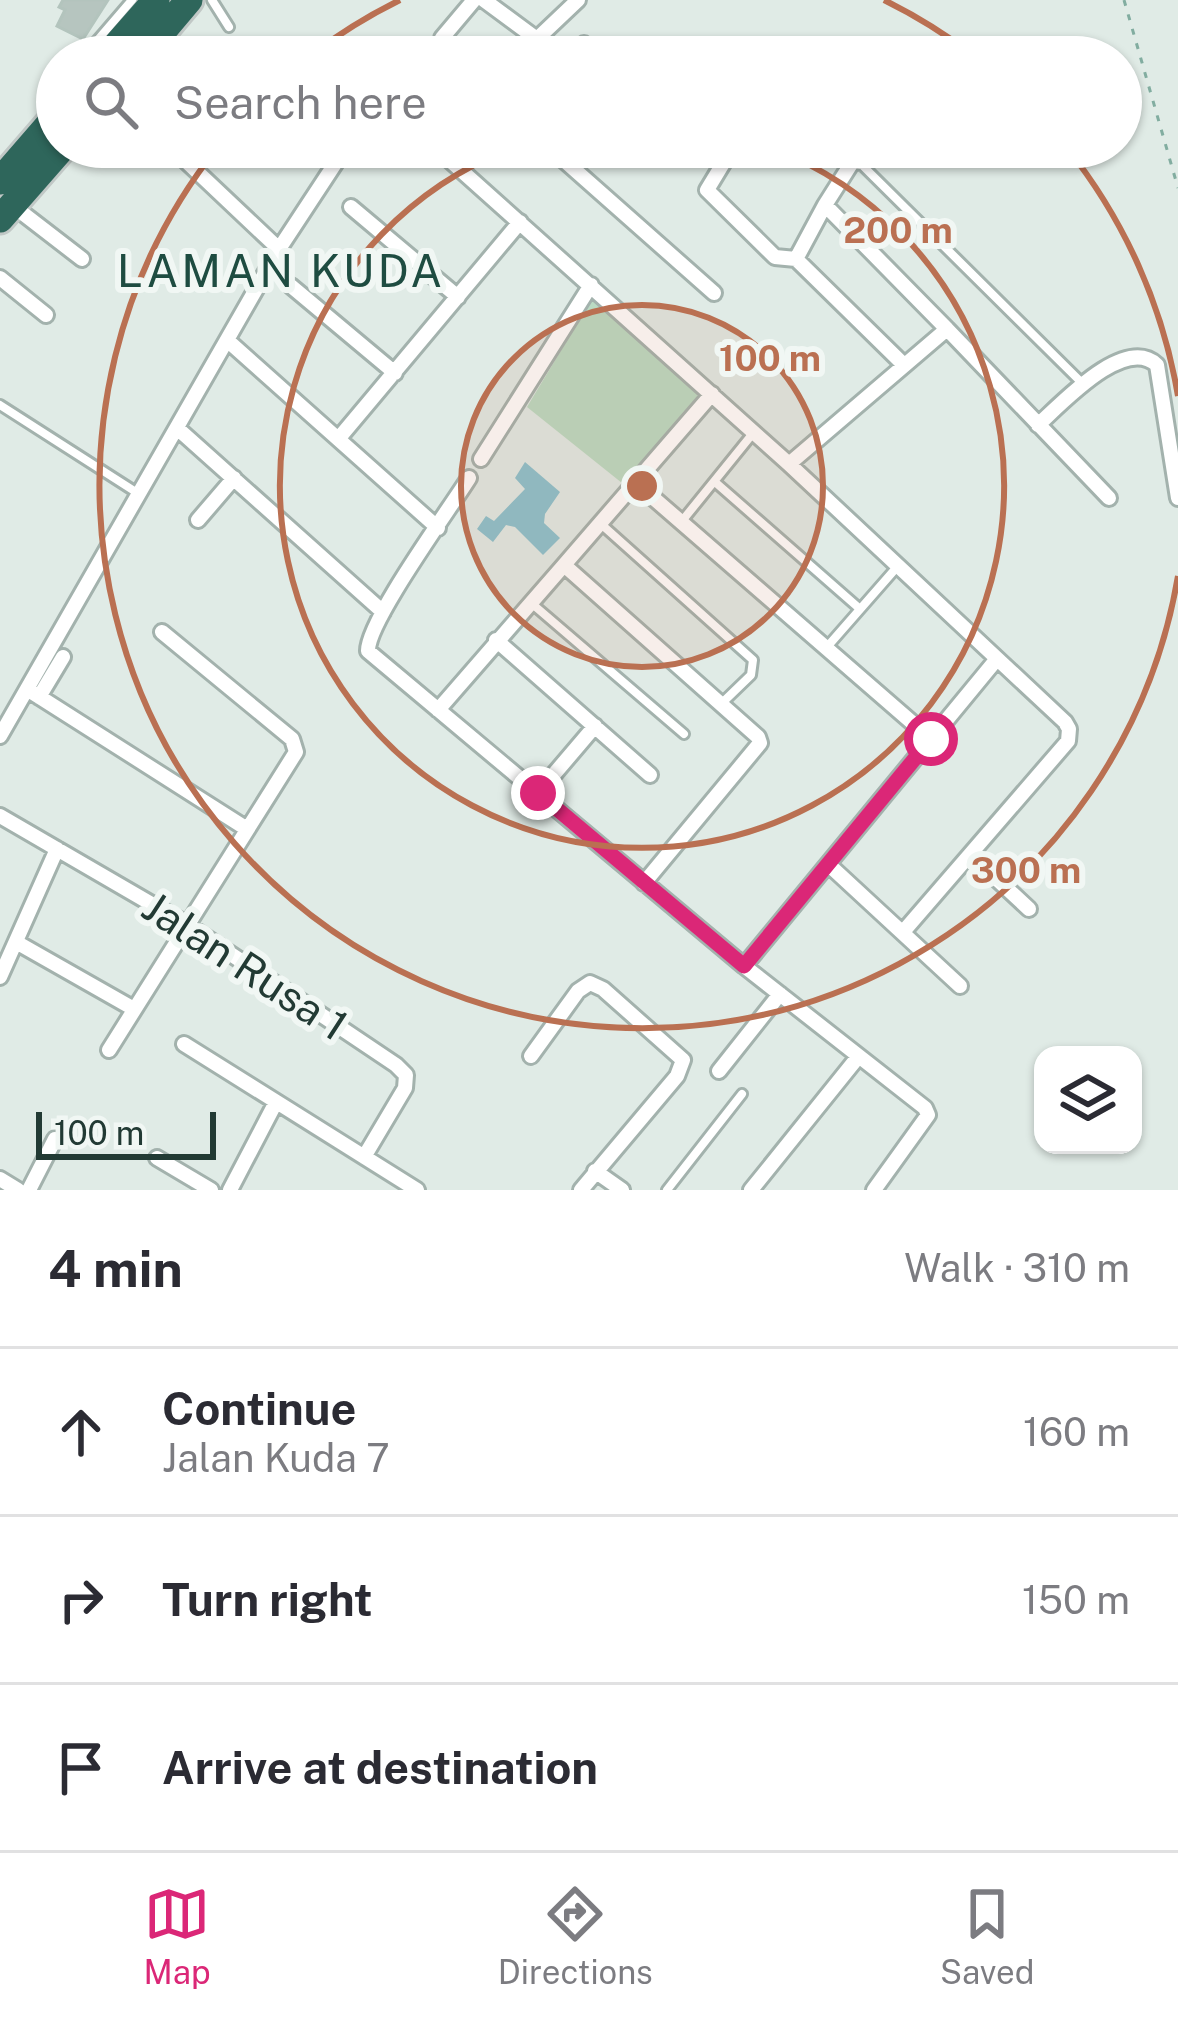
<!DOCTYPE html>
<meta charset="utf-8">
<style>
body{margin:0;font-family:"Public Sans",sans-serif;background:#f2f2f3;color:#2b2b33}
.controls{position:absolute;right:36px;bottom:36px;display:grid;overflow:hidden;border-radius:24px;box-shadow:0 3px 9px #0004}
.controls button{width:108px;height:108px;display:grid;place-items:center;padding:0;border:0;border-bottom:3px solid #e1e1e2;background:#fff;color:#2b2b33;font:60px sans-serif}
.scale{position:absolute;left:36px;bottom:30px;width:180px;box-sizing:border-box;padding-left:12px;border:6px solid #223a34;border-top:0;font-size:33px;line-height:42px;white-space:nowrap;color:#223a34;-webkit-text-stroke:9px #f1f7f4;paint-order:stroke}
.stop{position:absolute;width:36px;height:36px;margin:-27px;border:9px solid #db2777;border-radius:50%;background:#fff}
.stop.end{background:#db2777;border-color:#fff;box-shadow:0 3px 12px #0008}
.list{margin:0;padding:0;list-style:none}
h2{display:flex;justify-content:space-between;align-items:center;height:156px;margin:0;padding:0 48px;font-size:51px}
h2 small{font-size:39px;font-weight:400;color:#7c7c81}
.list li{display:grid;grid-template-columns:78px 1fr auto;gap:36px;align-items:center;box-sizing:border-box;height:168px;padding:0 48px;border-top:3px solid #e1e1e2}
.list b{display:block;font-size:45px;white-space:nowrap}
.list p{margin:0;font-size:39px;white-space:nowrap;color:#7c7c81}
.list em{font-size:39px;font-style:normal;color:#7c7c81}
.icon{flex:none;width:66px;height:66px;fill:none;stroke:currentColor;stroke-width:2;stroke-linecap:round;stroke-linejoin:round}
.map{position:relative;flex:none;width:1178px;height:1190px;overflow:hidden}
.search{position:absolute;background:#fff;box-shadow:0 3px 9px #0004;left:36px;right:36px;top:36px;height:132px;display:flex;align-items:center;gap:30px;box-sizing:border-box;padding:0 42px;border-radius:66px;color:#7c7c81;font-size:45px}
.sheet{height:660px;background:#fff}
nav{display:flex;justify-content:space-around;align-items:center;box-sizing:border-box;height:168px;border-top:3px solid #e1e1e2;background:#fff;font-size:33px;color:#7c7c81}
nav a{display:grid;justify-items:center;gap:6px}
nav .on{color:#db2777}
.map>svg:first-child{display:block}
</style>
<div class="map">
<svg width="1178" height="1190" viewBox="0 0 1178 1190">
<rect width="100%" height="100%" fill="#e0ebe6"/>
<!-- green -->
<path fill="#badbc3" d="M592 299 700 397 622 483 527 407Z"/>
<!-- water -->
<path fill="#8ac2ce" d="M525 462 560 492 545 514 544 523 560 538 543 555 515 527 506 525 493 542 477 529 486 516 494 521 525 489 515 478Z"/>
<!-- building -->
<path fill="#b6c5bf" stroke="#b3c4bd" stroke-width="3" d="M63 0H108L83 39 57 26 65 10 59 7Z"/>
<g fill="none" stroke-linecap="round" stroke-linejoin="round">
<defs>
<path id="lane" d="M212 0 229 27
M83 57 132 0
M47 97 57 86
M852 164 862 165 1083 384
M0 405 139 494
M715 482 860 609
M682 521 754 432
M601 524 753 660 751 675 722 703
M530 602 684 734
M827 647 897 567
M667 1190 742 1094"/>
<path id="street" d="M484 0 561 57
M539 37 578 0
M450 57 443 50 442 38 474 0
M571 57 584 44
M171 147 279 249
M435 147 789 464 1065 722 1069 729 1068 741 903 932
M549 147 714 293
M733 147 707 190 775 257 796 259 825 205 947 329 789 464
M12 205 82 259
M825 205 851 164
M351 207 458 297
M796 259 904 365
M0 278 46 315
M291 286 395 373
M947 329 1109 498
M227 340 438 528
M1038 425C1063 402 1125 335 1157 365L1178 498
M177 428 383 612
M339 438 520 222
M481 459 591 285
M469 478C449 510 367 622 368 651L744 966 925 1108 928 1115 874 1190
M635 482 931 739
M198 520 234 478
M496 640 650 775
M27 689 247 829
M39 697 63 657
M438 710 564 565
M0 736 279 249 346 147
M538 793 595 726
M0 816 186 924 396 1065 406 1075 405 1088 364 1157
M972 856 1029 909
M828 864 960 986
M644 883 760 743 758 737 564 565 712 394
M16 942 134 1009
M744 966 996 660
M0 977 57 849
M184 1044 417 1190
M109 1050 296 752 292 739 162 632
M531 1056 578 991 590 983 603 989 683 1060 677 1076 581 1190
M719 1071 780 994
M157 1158 211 1190
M595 1171 622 1190
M0 1179 18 1190
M29 1190 55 1139
M230 1190 276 1102
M751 1190 858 1057"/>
<path id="highway" d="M106 57 156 0
M141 57 189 0
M0 181 57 115
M0 219 63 147"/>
</defs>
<!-- lane casing -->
<use href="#lane" stroke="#a3b2ad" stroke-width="14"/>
<!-- street casing -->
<use href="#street" stroke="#a3b2ad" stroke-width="20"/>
<!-- highway casing -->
<use href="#highway" stroke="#c1c8c6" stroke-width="33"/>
<!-- path -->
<path stroke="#82ada0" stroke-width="3" stroke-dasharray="6 9" stroke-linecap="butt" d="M1124 0 1178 188"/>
<!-- lane -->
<use href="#lane" stroke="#fff" stroke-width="8"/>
<!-- street -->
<use href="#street" stroke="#fff" stroke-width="14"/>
<!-- highway -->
<use href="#highway" stroke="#2e665b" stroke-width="27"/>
</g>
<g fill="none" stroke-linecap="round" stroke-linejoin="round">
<!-- route -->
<path stroke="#db2777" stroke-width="15" d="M538 793 744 966 931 739"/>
</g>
<!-- distance rings -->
<circle cx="642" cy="486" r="181" fill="#ba7052" fill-opacity=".12"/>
<g fill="none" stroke="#ba7052" stroke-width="6">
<circle cx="642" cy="486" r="181"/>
<path d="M772 148A362 362 0 1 1 512 148"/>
<path d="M1178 576A543 543 0 1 1 217 148M311 55A543 543 0 0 1 400 0M884 0A543 543 0 0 1 973 55M1067 148A543 543 0 0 1 1178 396"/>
</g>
<g text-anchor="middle" stroke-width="12" stroke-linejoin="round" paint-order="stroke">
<!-- street labels -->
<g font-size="42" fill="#223a34" stroke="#f1f7f4">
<text transform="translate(245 966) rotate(33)" y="15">Jalan Rusa 1</text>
</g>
<!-- neighbourhood labels -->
<g font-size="45" letter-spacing="3" fill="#1e4c41" stroke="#f1f7f4">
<text x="281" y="287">LAMAN KUDA</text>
</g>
</g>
<circle cx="642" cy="486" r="18" fill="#ba7052" stroke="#f1f7f4" stroke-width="6"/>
<g font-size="36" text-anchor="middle" font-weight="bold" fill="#ba7052" stroke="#f1f7f4" stroke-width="12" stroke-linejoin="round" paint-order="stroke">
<text x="898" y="243">200 m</text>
<text x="770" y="371">100 m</text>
<text x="1026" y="883">300 m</text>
</g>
</svg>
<div class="controls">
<button><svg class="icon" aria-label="layers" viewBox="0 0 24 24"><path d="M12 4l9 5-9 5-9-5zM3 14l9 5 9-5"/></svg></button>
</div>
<div class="scale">100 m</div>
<div class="stop" style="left:931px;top:739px"></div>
<div class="stop end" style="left:538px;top:793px"></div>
<div class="search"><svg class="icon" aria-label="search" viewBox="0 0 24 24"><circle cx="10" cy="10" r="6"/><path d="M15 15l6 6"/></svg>Search here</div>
</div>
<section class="sheet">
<h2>4 min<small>Walk · 310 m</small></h2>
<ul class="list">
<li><svg class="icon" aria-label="ahead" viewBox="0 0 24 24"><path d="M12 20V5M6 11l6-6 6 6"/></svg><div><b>Continue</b><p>Jalan Kuda 7</p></div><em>160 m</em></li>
<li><svg class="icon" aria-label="right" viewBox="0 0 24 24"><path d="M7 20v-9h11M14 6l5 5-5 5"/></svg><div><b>Turn right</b></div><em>150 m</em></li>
<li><svg class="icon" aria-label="arrive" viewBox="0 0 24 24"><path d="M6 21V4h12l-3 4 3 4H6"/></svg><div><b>Arrive at destination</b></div></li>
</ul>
</section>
<nav>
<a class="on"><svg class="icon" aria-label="map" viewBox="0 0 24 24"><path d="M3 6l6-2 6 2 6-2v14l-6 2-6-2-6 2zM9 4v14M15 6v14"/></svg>Map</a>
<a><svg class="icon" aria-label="directions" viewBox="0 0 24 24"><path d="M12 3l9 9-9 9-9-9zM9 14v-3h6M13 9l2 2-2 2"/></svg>Directions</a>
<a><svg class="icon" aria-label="saved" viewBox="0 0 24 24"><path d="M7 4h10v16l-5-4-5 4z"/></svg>Saved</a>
</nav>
